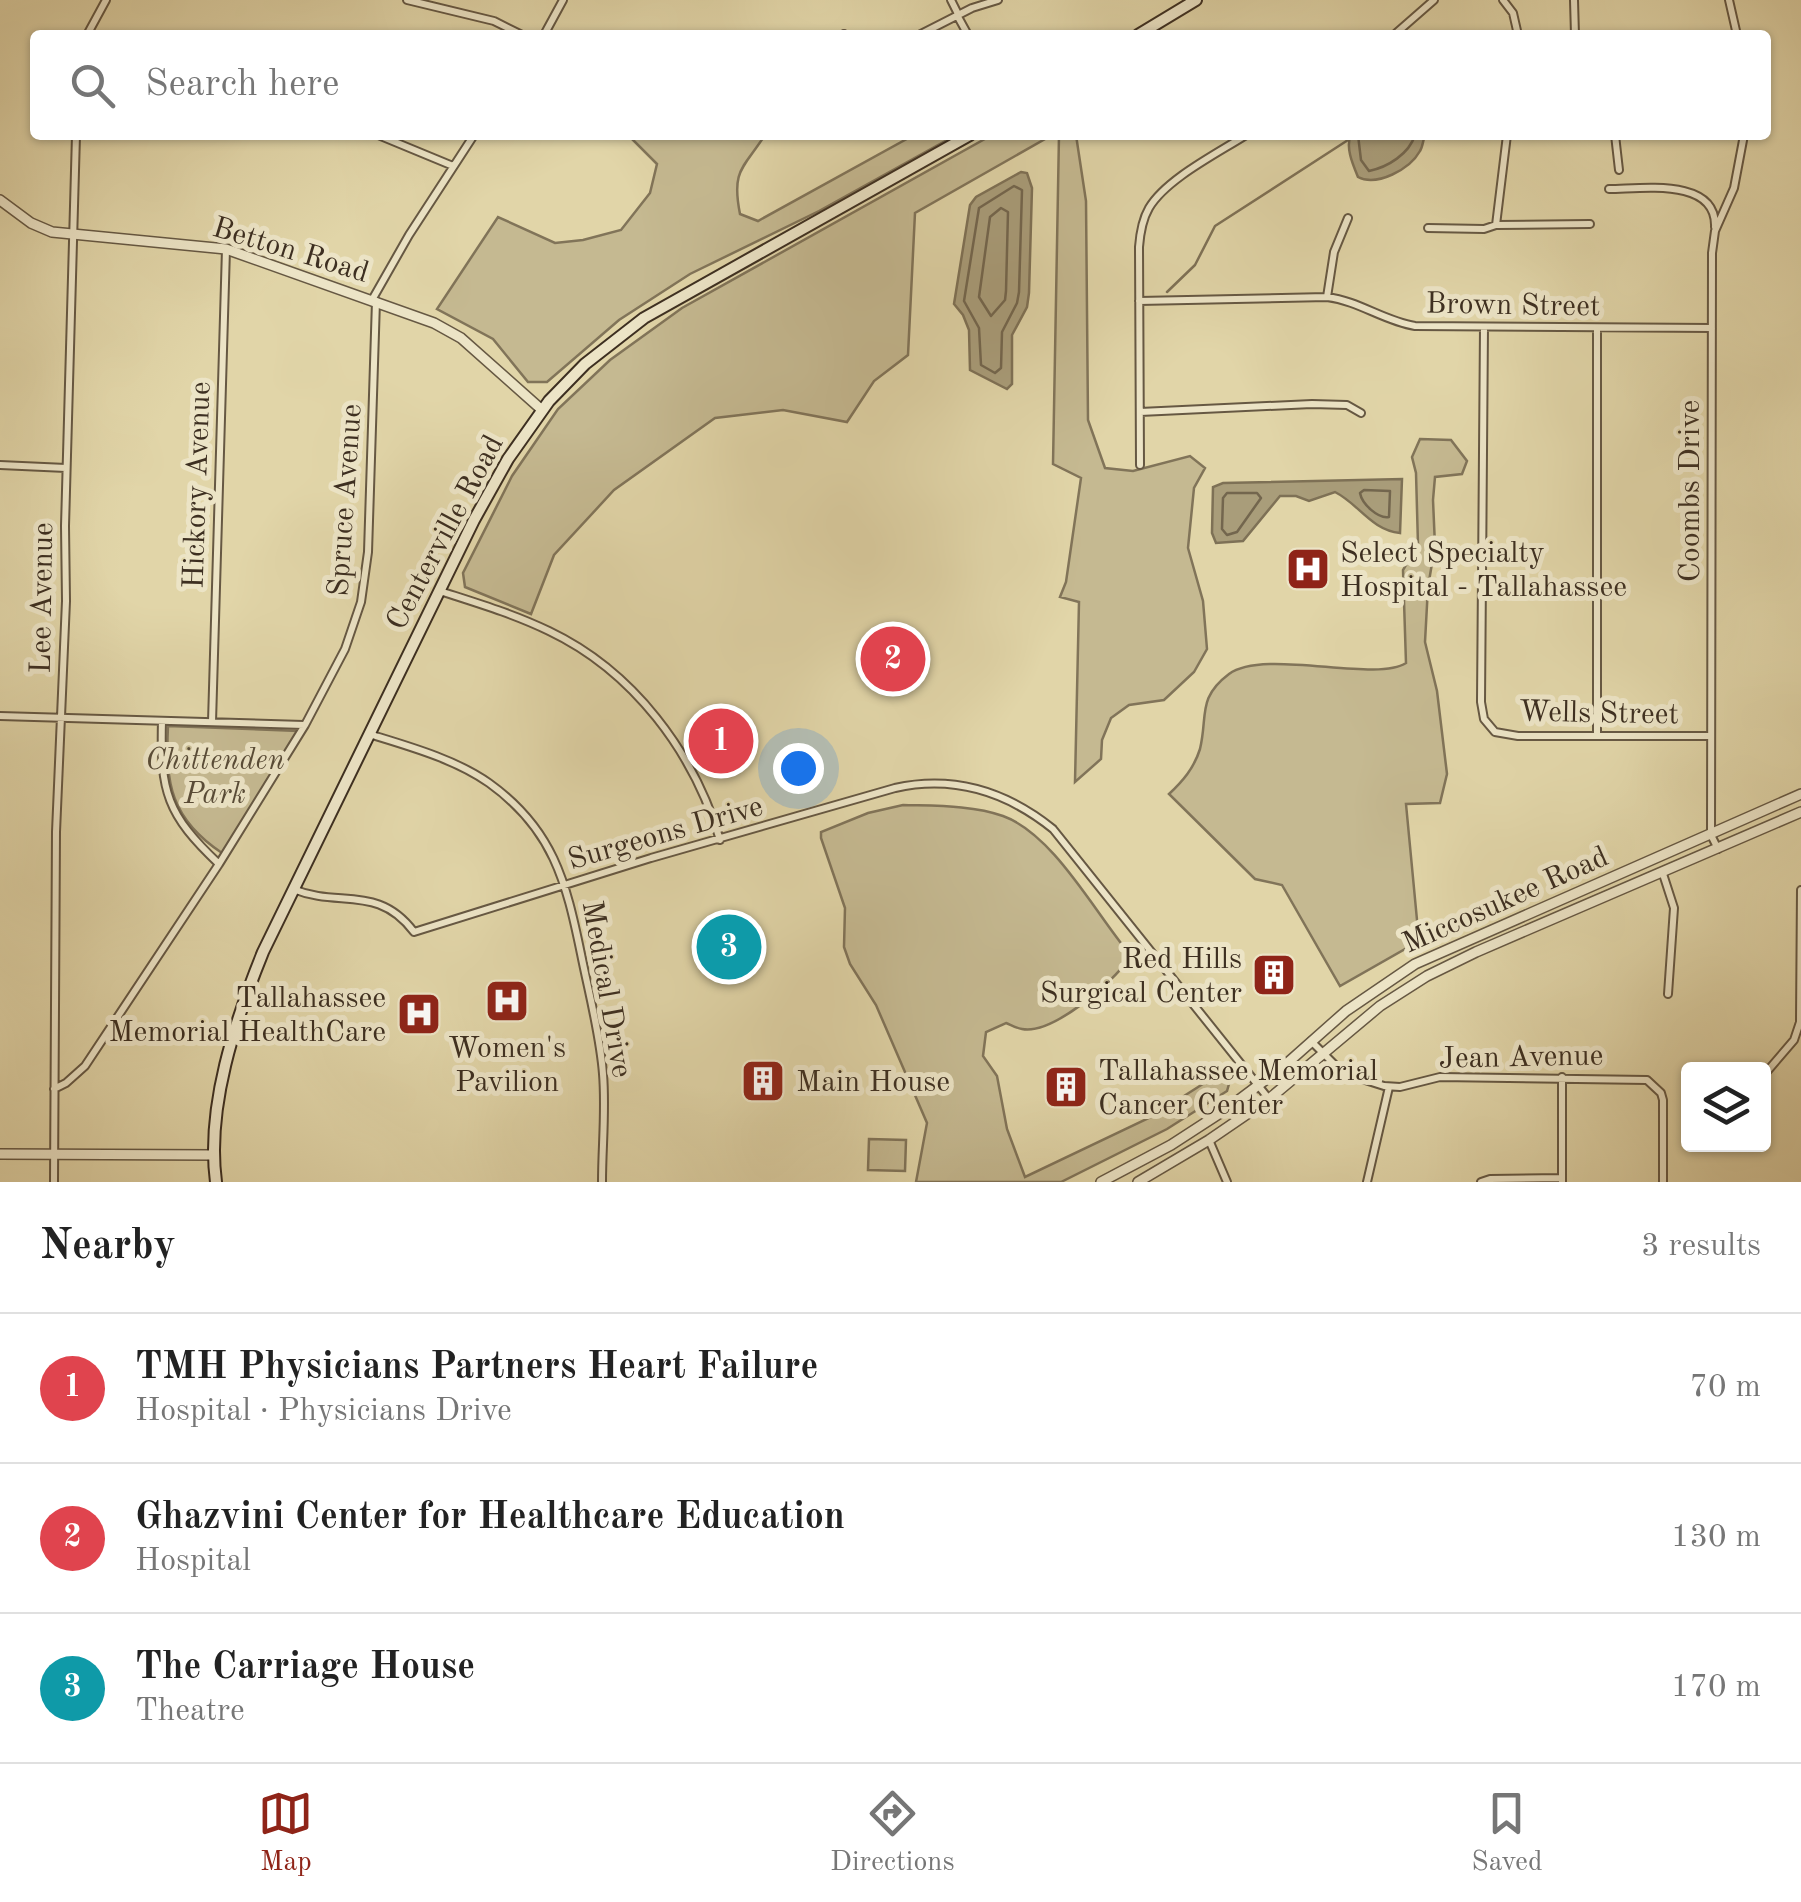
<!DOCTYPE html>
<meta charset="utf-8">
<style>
body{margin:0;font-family:"Old Standard TT",serif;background:#f6f6f6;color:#222}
.controls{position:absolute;right:30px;bottom:30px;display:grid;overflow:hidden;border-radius:10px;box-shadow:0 2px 8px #0004}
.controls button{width:90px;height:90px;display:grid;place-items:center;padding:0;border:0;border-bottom:2px solid #e0e0e0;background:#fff;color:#222;font:50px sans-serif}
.you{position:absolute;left:798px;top:768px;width:35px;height:35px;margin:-25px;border:8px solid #fff;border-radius:50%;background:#1a73e8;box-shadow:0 0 0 15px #1a73e833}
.badge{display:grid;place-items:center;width:65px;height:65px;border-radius:50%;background:#8f2418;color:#fff;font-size:32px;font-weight:700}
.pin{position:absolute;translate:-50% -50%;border:5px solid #fff;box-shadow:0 2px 10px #0006}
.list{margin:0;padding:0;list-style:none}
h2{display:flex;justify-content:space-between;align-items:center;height:130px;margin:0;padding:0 40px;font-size:42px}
h2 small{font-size:32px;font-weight:400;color:#767676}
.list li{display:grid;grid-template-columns:65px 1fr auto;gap:30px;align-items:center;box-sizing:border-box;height:150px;padding:0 40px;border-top:2px solid #e0e0e0}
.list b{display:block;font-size:38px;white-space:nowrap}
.list p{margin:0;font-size:32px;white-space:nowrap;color:#767676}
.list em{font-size:32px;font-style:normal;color:#767676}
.icon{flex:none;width:55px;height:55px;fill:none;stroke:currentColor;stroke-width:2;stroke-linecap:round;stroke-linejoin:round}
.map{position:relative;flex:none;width:1801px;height:1182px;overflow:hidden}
.search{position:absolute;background:#fff;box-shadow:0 2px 8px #0004;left:30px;right:30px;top:30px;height:110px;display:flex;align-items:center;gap:25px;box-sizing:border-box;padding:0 35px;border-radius:10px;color:#767676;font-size:38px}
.sheet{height:580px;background:#fff}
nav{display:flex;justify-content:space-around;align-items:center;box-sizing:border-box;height:140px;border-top:2px solid #e0e0e0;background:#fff;font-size:28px;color:#767676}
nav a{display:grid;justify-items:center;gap:5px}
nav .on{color:#8f2418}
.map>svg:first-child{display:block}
</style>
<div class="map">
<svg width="1801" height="1182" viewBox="0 0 1801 1182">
<rect width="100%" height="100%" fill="#e1d5a8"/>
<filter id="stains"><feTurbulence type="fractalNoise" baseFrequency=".002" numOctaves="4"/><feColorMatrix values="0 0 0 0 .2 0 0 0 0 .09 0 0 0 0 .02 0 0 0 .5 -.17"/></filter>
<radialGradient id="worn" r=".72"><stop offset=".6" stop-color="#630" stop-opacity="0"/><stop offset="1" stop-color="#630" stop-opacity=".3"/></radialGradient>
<!-- green -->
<path fill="#c5b991" stroke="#817459" stroke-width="2.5" d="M628 135H765C744 168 731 169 740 214L758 221 914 135H956L819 211 690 274 619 320 547 382H528L493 339 437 309 498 217 555 243 583 240 621 230 650 193 657 164Z
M992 135H1052L915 213 908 355 874 381 847 422 783 410 715 418 614 490 554 555 531 614 465 587 463 573 512 476 558 409 610 360 682 308Z
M1059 135H1076L1086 201 1088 420 1105 468 1133 471 1190 456 1205 468 1194 488 1188 548 1203 601 1207 649 1194 672 1164 700 1129 705 1111 718 1102 740 1101 759 1075 782 1079 602 1060 597 1066 582 1081 478 1053 464Z
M1420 439 1451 440 1467 461 1462 474 1435 477 1433 500 1435 546 1428 587 1425 642 1437 691 1447 774 1440 803 1406 804 1419 941 1340 986 1282 885 1255 879 1169 794C1183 781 1194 768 1200 749 1208 716 1197 698 1229 674 1264 648 1375 683 1406 663L1403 570 1418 545 1416 473 1412 457Z
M168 726 299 731 222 853C171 819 165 784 168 726Z
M903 805C935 806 973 805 1003 816 1053 834 1094 911 1128 952V960C1112 983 1052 1035 1022 1029 1016 1028 1011 1025 1006 1023L986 1032 983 1056 997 1076 1007 1129 1025 1177 1151 1117 1217 1075 1229 1084 1227 1091 1167 1129 1061 1182H916L927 1123 876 1005 850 964 844 947 845 908 821 838V832L868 813Z
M869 1139 906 1140 905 1171 868 1170Z"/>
<!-- water -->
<path fill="#a99d7a" stroke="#7e7156" stroke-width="2.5" d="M1351 135H1425C1423 140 1423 146 1420 151 1410 169 1377 187 1358 177 1353 165 1345 147 1351 135Z
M1021 172 1027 173 1032 188 1029 293 1027 307 1012 335V384L1007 389 970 370 969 330 963 315 954 304 970 205 976 197Z
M1402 479 1400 533C1371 530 1359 504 1335 492L1309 501 1296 496H1280L1243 541 1216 543 1212 533 1213 487 1223 483Z"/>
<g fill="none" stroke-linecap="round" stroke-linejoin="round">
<!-- shore -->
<path stroke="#73664e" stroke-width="2.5" d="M1358 135 1361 160 1369 171C1388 167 1409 154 1415 135
M1014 186 1022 190 1019 292 1017 303 1002 332 1001 368 995 373 981 365 979 328 964 301 979 208Z
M1001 208 1008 212 1006 291 1005 300 991 316 979 297 990 217Z
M1364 490 1390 491 1389 517C1378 519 1362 504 1360 493Z
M1227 493H1257L1261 498 1237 532 1227 535 1222 529 1223 498Z"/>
<!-- stream -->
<path stroke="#7e7156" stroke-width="2.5" d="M1167 292 1195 265 1215 226 1348 140"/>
<defs>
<path id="minor" d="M407 0 494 21 522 35
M951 0 958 14
M1503 0 1513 13 1518 35
M1574 0 1575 35
M1729 0 1737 35
M957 15 968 35
M844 34 845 35
M87 35 106 0
M544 35 563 0
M919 35 972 8 998 0
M1394 35 1434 0
M378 135 453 166
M1615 135 1619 170
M1609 189C1641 189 1717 177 1715 227
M1496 225 1507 135
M1428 228 1484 229 1496 225 1590 224
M1327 297 1334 252 1348 218
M372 300 409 235 474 135
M1139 301 1327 297C1359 301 1384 321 1415 326L1712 328
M1484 327 1481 702 1484 719 1495 732 1518 736H1711
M1597 328V736
M1140 412 1312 404 1347 405 1361 413
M0 465 66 468
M1140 465 1139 247C1140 234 1142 220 1149 208 1166 179 1218 153 1246 135
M440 591C477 603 514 614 549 631 633 671 694 752 720 840
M0 716 304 725
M162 721C160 792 167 815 219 864
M212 722 226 249
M369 734C408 746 455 759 489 783 553 829 566 881 581 954 589 994 600 1034 603 1074 606 1110 602 1147 602 1182
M1718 849 1711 835 1712 253 1715 231 1734 188 1744 135
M1663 874 1674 908 1668 994
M293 889C339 908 378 884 414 932L651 858 895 788C954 775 1007 792 1053 829L1269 1099
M1311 1041 1343 1073 1384 1086 1400 1087 1440 1077 1647 1080 1661 1093 1663 1100V1182
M1764 1075 1794 1040 1800 1022 1801 890
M54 1089 66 1083 85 1066 219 864 305 725 345 649 361 602 368 552 376 301
M1209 1140 1227 1182
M54 1182 56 832 66 601 65 526 76 135
M1367 1182 1389 1087
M1481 1182 1490 1179 1562 1178
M1562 1182V1077"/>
<path id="tertiary" d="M0 200 31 223 52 232 226 249 434 323 461 338 542 410
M0 1154 214 1155
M1101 1182 1171 1145 1228 1108 1284 1066 1346 1011 1415 964 1801 794
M1138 1182 1209 1140 1269 1099 1380 1006 1427 976 1476 952 1801 812"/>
<path id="secondary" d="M1138 35 1196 0
M216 1182C206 1107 235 1021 263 952L474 520 508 459 549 401 585 364 644 318 970 135"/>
</defs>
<!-- minor casing -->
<use href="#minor" stroke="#665843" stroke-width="10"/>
<!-- tertiary casing -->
<use href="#tertiary" stroke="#665843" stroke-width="12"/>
<!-- secondary casing -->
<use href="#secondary" stroke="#3d2f21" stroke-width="14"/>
<!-- minor -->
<use href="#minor" stroke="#ece4c6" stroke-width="6"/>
<!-- tertiary -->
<use href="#tertiary" stroke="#ece4c6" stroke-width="9"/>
<!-- secondary -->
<use href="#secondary" stroke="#ece4c6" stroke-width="10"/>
</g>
<!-- icons -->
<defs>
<symbol id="hospital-square" viewBox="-11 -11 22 22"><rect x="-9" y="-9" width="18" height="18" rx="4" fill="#8f2418" stroke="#ece4c6"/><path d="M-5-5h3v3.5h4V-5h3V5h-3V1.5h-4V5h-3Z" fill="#fff"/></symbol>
<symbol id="building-square" viewBox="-11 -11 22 22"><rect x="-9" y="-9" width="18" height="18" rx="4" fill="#8f2418" stroke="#ece4c6"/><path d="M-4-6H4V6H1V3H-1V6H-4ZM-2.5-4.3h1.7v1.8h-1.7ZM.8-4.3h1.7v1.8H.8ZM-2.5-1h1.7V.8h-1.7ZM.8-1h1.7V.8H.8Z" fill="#fff"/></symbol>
</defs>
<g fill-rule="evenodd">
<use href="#hospital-square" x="1283" y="544" width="50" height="50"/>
<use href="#building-square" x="1249" y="950" width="50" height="50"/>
<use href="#hospital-square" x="482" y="976" width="50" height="50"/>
<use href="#hospital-square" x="394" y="989" width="50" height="50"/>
<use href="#building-square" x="738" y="1056" width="50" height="50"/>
<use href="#building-square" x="1041" y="1062" width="50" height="50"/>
</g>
<g text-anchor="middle" stroke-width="10" stroke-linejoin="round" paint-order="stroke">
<!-- street labels -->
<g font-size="30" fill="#3d2f21" stroke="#ece4c6">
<text transform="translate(291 249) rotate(17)" y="10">Betton Road</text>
<text transform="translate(1513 304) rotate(1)" y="10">Brown Street</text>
<text transform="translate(196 485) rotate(-88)" y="10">Hickory Avenue</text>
<text transform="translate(1689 491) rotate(-90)" y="10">Coombs Drive</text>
<text transform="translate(344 500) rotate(-86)" y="10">Spruce Avenue</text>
<text transform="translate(444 532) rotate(-62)" y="10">Centerville Road</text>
<text transform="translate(41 598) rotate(-89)" y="10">Lee Avenue</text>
<text transform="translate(1599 712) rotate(1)" y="10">Wells Street</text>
<text transform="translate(665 832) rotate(-16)" y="10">Surgeons Drive</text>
<text transform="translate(1505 899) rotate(-24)" y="10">Miccosukee Road</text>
<text transform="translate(608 989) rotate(80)" y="10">Medical Drive</text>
<text transform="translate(1521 1056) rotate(-1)" y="10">Jean Avenue</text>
</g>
<!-- poi labels -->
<g font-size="30" fill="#3d2f21" stroke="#ece4c6" text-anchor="start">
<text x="1340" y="562">Select Specialty<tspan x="1340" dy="34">Hospital - Tallahassee</tspan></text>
<text x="1242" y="968" text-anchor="end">Red Hills<tspan x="1242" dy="34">Surgical Center</tspan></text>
<text x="386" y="1007" text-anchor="end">Tallahassee<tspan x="386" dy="34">Memorial HealthCare</tspan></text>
<text x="507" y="1057" text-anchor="middle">Women's<tspan x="507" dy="34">Pavilion</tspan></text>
<text x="1098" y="1080">Tallahassee Memorial<tspan x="1098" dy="34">Cancer Center</tspan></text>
<text x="796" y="1091">Main House</text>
</g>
<!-- park labels -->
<g font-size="30" font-style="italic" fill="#584b37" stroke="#ece4c6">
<text x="215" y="769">Chittenden<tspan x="215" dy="34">Park</tspan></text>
</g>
</g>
<rect width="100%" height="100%" filter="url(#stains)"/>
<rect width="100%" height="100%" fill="url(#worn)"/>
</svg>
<div class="controls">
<button><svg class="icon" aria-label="layers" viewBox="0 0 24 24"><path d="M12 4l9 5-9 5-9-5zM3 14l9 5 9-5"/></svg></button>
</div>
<div class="you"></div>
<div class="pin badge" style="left:721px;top:741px;background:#e0444e">1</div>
<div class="pin badge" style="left:893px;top:659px;background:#e0444e">2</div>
<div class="pin badge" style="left:729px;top:947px;background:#0f9aa8">3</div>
<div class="search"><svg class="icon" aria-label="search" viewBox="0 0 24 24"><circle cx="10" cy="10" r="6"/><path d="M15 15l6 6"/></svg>Search here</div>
</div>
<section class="sheet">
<h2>Nearby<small>3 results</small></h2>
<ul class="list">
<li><span class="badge" style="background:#e0444e">1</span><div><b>TMH Physicians Partners Heart Failure</b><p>Hospital · Physicians Drive</p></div><em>70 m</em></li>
<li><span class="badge" style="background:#e0444e">2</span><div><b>Ghazvini Center for Healthcare Education</b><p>Hospital</p></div><em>130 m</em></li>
<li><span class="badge" style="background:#0f9aa8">3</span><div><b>The Carriage House</b><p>Theatre</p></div><em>170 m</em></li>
</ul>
</section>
<nav>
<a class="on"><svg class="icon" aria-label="map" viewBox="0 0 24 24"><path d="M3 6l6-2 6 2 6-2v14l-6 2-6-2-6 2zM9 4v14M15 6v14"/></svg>Map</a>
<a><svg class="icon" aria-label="directions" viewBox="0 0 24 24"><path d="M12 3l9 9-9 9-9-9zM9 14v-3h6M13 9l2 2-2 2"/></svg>Directions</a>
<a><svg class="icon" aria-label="saved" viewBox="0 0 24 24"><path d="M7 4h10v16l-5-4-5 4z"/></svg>Saved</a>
</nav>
